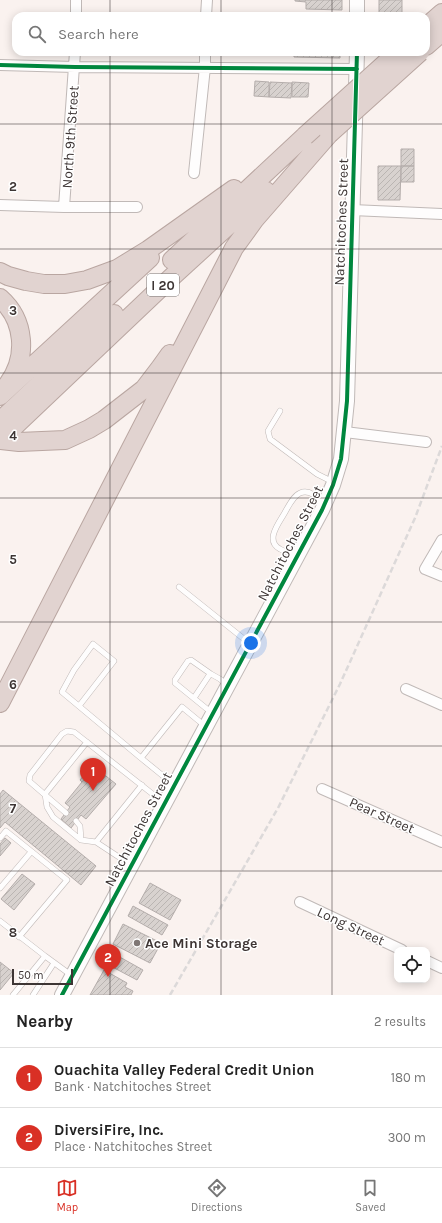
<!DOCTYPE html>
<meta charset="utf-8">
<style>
body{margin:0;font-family:Karla,sans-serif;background:#f2f2f2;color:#222}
.controls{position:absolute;right:12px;bottom:12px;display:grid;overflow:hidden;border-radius:8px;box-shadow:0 2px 10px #0003}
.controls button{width:36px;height:36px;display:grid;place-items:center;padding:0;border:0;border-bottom:1px solid #e0e0e0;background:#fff;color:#222;font:20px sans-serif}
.scale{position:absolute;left:12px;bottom:10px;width:61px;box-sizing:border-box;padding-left:4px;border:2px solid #3d3534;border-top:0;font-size:11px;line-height:14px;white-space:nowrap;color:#3d3534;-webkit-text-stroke:3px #fff;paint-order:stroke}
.you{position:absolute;left:251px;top:643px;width:14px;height:14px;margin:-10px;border:3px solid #fff;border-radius:50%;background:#1a73e8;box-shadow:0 0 0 6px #1a73e833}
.badge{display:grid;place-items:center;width:26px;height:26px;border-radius:50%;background:#d93025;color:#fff;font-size:13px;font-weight:700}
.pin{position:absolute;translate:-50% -33px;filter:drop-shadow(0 1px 2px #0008)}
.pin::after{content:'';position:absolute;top:21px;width:14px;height:12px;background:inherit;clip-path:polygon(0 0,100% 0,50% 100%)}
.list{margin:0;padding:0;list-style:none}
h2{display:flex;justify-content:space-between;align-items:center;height:52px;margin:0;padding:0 16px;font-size:17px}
h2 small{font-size:13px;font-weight:400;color:#767676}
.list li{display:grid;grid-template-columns:26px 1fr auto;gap:12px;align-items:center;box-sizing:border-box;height:60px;padding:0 16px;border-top:1px solid #e0e0e0}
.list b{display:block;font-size:15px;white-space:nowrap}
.list p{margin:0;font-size:13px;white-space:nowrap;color:#767676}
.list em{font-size:13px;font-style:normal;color:#767676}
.icon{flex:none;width:22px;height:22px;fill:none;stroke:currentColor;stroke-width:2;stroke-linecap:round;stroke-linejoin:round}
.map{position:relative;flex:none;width:442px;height:995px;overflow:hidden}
.search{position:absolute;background:#fff;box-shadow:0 2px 10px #0003;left:12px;right:12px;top:12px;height:44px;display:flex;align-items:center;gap:10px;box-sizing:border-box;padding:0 14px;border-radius:12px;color:#767676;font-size:15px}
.sheet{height:172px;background:#fff}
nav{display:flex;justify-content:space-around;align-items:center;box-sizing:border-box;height:56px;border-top:1px solid #e0e0e0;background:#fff;font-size:11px;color:#767676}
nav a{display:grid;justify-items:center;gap:2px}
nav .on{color:#d93025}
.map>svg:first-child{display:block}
</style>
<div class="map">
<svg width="442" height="995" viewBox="0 0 442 995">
<defs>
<pattern id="building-hatch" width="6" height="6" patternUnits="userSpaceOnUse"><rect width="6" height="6" fill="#d8d2cf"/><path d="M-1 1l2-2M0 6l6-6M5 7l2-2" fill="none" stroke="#bab5b2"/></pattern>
</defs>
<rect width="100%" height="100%" fill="#faf2ef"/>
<!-- building -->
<path fill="url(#building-hatch)" stroke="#b4adab" d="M295 0H342V10L306 9V2L295 1Z
M379 0H402V16H379Z
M261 52H279V55H261Z
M294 52H340V58L294 57Z
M255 81 269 82V97L254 96Z
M270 82 292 83 291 98 269 97Z
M292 82 309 83 308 97H292Z
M401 149H414V166H401Z
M378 166H401L400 200H378Z
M401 166H414V182H401Z
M92 765 116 784 86 819 81 815 71 828 61 819 70 807 65 803 82 782 80 780Z
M3 790 96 866 81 885 5 822 0 828V794Z
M5 838 11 843 0 856V844Z
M22 874 35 884 14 910 1 899Z
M150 883 181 900 170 920 139 903Z
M133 906 168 925 162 935 128 916Z
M123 924 161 943 150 963 113 944Z
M109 951 143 970 137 980 103 962Z
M0 962 14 973 0 990Z
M104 970 127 983 125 987 133 991 131 995H90Z"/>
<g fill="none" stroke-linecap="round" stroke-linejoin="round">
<defs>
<path id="lane" d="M280 411 268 431 270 439 317 474 329 480 334 479
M297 553C289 553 287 553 280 549 265 541 278 524 284 514 288 507 293 496 300 493 309 489 319 497 321 505
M179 587 249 643
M194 698 210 674
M79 706 114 661 93 644 74 670 62 692 141 758 182 707 205 726
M214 711 207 709 175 683V680L188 661 191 660 211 674 220 679 227 685
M87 742 45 794 47 807 53 817 81 840 96 842 131 865
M141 758 173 784
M66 813 29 781 30 775 62 734 67 731 74 732 164 803
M76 821 80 826 81 840
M0 838 6 831 67 880 19 937
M96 842 142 785
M0 888 31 852
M0 921 45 956
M13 995 45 956 71 975
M33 995 54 963"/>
<path id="street" d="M76 16V0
M206 16 207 0
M0 65 75 67 357 69
M194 173 205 67V52
M0 205 64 207H137
M64 207 75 52
M352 210 442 214
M345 432 426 442
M442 540 425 569 442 576
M406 689 442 705
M322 789 442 842
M300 902 402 950
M427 961 442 968"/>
<path id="secondary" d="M357 0V16
M62 995 322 510 333 485 341 459 347 401 357 52"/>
<path id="highway" d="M426 27 442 13
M426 46 442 32
M172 260 305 136
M0 272 8 276 26 281 44 284H65L87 280 117 269 148 250 234 189
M0 298C25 320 28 357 8 384
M0 396 150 258
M0 421 114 314
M0 440 174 275 266 191
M0 440 19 442 65 440 89 429 104 420 144 389 160 368 170 354
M0 703 234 248 255 219 329 134"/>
</defs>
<!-- lane casing -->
<use href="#lane" stroke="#c0b9b7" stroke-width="6"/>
<!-- street casing -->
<use href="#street" stroke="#c0b9b7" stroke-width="12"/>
<!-- secondary casing -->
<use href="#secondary" stroke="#c0b9b7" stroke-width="16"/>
<!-- highway casing -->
<use href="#highway" stroke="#b9a6a1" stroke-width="20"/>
<!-- lane -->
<use href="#lane" stroke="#fefdfd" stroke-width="5"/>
<!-- street -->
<use href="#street" stroke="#fefdfd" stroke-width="10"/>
<!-- secondary -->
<use href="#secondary" stroke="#fefdfd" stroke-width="14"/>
<!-- highway -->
<use href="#highway" stroke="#e1d3d0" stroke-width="18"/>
<!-- rail -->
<path stroke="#dcd9d9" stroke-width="2.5" stroke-dasharray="6 3" stroke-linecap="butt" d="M170 995 278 808 340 684 415 518 442 446"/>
<defs>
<path id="highway-bridge" d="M329 134 420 52
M305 136 398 52"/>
</defs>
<!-- highway-bridge casing -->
<use href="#highway-bridge" stroke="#b9a6a1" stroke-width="20" stroke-linecap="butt"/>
<!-- highway-bridge -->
<use href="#highway-bridge" stroke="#e1d3d0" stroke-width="18"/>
<defs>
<path id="cycleway" d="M0 65 75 67 357 69
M62 995 322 510 333 485 341 459 347 401 357 52"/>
</defs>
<!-- cycleway casing -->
<use href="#cycleway" stroke="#fff" stroke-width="6"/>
<!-- cycleway -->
<use href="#cycleway" stroke="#00873e" stroke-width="4"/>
</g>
<!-- grid -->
<path fill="none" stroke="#3d3534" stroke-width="1" stroke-opacity="0.55" d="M110 0V16M221 0V16M332 0V16M110 52V995M221 52V995M332 52V995M0 124H442M0 249H442M0 373H442M0 498H442M0 622H442M0 746H442M0 871H442"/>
<!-- markers -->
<circle fill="#7f7775" stroke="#fff" stroke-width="1.5" cx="137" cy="943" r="4"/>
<g text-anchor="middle" stroke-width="3" stroke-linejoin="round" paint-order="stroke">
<!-- shield labels -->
<rect fill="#fff" stroke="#777271" stroke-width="1" x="147" y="274" width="32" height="22" rx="3"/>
<g font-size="13" font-weight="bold" fill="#3d3534">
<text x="163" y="290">I 20</text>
</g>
<!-- street labels -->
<g font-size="14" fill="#3d3534" stroke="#fff">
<text transform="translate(70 137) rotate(-86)" y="5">North 9th Street</text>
<text transform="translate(341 222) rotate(-88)" y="5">Natchitoches Street</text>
<text transform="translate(290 543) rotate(-63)" y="5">Natchitoches Street</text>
<text transform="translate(382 815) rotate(24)" y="5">Pear Street</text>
<text transform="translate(138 829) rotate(-62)" y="5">Natchitoches Street</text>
<text transform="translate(351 926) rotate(25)" y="5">Long Street</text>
</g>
<!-- poi labels -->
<g font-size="14" font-weight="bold" fill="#3d3534" stroke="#fff" text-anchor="start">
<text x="145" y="948">Ace Mini Storage</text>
</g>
</g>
<g font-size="13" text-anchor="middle" font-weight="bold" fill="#3d3534" stroke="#fff" stroke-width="3" stroke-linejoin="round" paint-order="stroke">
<text x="13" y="191">2</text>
<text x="13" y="315">3</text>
<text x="13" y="440">4</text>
<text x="13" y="564">5</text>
<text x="13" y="689">6</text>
<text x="13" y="813">7</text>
<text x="13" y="937">8</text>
</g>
</svg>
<div class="controls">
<button><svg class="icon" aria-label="locate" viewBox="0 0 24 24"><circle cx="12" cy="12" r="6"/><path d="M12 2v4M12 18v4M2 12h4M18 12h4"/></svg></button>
</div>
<div class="scale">50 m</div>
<div class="you"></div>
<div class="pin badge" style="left:93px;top:791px">1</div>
<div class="pin badge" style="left:108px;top:977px">2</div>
<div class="search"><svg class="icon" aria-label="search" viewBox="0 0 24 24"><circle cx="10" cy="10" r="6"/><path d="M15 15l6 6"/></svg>Search here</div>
</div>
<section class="sheet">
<h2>Nearby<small>2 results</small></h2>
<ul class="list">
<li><span class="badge">1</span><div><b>Ouachita Valley Federal Credit Union</b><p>Bank · Natchitoches Street</p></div><em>180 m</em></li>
<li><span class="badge">2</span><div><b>DiversiFire, Inc.</b><p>Place · Natchitoches Street</p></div><em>300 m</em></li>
</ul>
</section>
<nav>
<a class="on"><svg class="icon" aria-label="map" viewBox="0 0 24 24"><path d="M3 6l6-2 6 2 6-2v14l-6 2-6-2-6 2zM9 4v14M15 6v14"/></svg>Map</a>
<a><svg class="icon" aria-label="directions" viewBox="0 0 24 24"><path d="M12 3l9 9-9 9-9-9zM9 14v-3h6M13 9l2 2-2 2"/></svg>Directions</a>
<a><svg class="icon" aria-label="saved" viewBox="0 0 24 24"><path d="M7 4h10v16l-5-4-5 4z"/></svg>Saved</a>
</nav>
